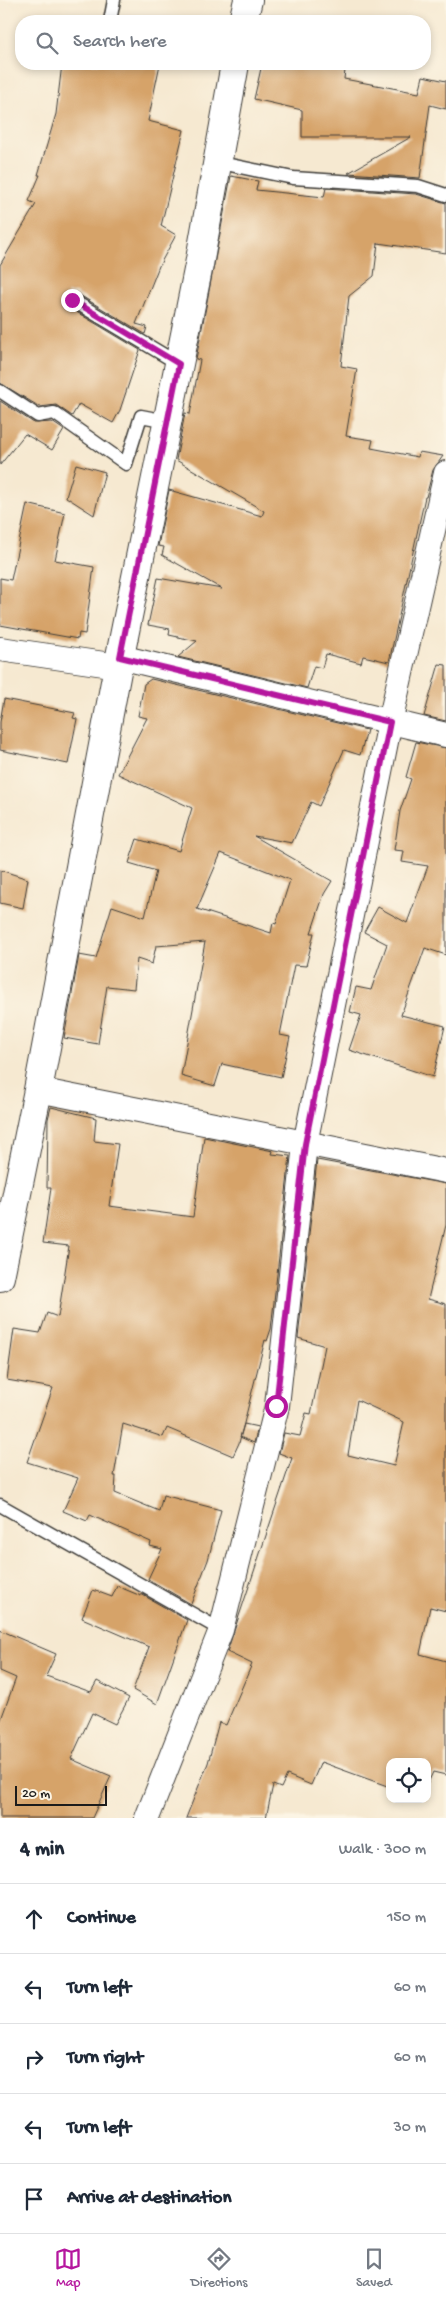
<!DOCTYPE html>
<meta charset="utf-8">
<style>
body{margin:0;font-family:"Gochi Hand",sans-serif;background:#f2f2f3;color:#1f2937}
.controls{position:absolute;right:15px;bottom:15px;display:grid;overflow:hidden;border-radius:10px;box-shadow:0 2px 8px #0003}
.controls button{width:45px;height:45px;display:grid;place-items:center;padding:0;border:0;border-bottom:1px solid #e0e1e3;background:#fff;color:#1f2937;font:25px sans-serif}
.scale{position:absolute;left:15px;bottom:12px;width:92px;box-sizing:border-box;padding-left:5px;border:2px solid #1c1c1c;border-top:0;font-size:14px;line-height:18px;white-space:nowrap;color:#1c1c1c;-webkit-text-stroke:4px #fcf5e5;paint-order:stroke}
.stop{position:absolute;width:15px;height:15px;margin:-11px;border:4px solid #b5179e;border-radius:50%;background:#fff}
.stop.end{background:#b5179e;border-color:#fff;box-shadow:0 1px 5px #0008}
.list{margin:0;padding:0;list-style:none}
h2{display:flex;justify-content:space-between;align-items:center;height:65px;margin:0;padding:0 20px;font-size:21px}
h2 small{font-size:16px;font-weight:400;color:#747a83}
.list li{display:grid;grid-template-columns:32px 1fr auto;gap:15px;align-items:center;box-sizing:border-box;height:70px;padding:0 20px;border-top:1px solid #e0e1e3}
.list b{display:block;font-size:19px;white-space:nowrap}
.list em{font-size:16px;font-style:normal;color:#747a83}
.icon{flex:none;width:28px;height:28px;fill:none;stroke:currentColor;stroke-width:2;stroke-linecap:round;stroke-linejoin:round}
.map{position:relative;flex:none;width:446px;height:1818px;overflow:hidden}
.search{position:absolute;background:#fff;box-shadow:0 2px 8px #0003;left:15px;right:15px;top:15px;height:55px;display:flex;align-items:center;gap:12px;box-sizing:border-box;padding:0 18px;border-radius:20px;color:#747a83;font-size:19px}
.sheet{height:415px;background:#fff}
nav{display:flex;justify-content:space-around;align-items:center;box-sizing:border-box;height:70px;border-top:1px solid #e0e1e3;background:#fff;font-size:14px;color:#747a83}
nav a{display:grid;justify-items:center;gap:2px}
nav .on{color:#b5179e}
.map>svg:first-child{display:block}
</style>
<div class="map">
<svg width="446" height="1818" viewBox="0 0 446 1818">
<rect width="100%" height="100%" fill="#fcf5e5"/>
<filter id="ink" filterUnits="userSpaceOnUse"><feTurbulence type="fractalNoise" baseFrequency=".02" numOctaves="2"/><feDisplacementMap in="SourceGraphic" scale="10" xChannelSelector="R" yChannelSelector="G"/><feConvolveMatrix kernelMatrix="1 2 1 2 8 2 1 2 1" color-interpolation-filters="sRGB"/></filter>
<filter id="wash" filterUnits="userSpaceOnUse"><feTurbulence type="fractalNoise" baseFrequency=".0096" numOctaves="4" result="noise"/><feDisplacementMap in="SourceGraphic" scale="20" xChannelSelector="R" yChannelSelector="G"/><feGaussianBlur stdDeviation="1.12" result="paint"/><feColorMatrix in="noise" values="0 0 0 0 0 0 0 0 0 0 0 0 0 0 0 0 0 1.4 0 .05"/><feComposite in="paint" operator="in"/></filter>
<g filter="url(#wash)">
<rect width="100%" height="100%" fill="#f6e9d1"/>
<g id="blocks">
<!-- building -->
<path fill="#d6a369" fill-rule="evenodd" d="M62 64H160L148 121 184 130 161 226 176 235 159 266 136 324 147 327 145 334 76 293H68L64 299 68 307 140 350 120 410 113 423 79 404 72 416 56 405 40 407 0 383V265L36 204 29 201 40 175H38L56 114Z
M262 64 345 70 344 79 419 93 423 76 446 81V109L430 105 420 178 348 173 411 137H302V110L254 99Z
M231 176 258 181 256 190 324 197 326 188 416 194 446 203V253L378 243 374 276 349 296 341 366 357 369 346 436 373 440 371 448 418 457 419 452 443 456 433 470 426 497H425L389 662 363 656 361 663 326 654 322 668 314 666 307 688 178 657 197 641 169 635 170 629 148 625 158 578 222 589 162 555 164 547 158 546 169 490 262 516 264 511 176 460 185 413 190 414 200 360 196 359Z
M0 401 34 423 52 422 64 430 52 450 25 434 0 465Z
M76 464 105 472 94 515 66 497Z
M27 504 65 513 55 560 94 567 85 634 79 633 78 639 0 625V578L11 580Z
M439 664 446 665V721L424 716Z
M151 679 367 730 360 755 344 750 319 806 311 802 292 843 254 836 332 881 324 894 311 933H314L306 966 294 965 280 1035 290 1037 281 1077 222 1064 215 1086 181 1076 205 942 156 946 152 964 137 959 134 989 107 986 98 1044 64 1038 79 955 96 958 112 906 145 917 156 871 129 863 137 839 179 851 192 808 118 774 147 718 138 716 144 684ZM221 853 290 880 276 924 273 923 271 933 197 909Z
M4 699 75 713 73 718 77 719 68 764 0 750V722Z
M416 742 446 748V955L425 948 401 1015 445 1026 433 1077 349 1050 361 1015 350 1012 356 987 371 990 387 944 364 932 378 907 407 923 428 866 402 862 404 851 394 850 400 811 411 779 406 777Z
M0 870 28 879 23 908 0 903Z
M51 1107 96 1118 94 1141 118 1144 109 1206 193 1217 204 1137 273 1151 272 1154 290 1156 271 1329 267 1341 265 1340 239 1443 233 1456 167 1428 163 1437 123 1424 114 1476H116L115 1493 159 1511 163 1495 221 1510 208 1560 191 1604 148 1579 162 1549 150 1546 151 1542 90 1515 87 1521 63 1511 78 1478 27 1462 53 1388 7 1380 14 1329 40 1333 47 1313 58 1317 69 1246 43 1243 51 1188H47L48 1119Z
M317 1160 446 1184V1225L428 1299 446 1304V1611L430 1607 420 1654 446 1661V1775L433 1772 427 1785V1762H390V1787L321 1762 311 1785 287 1775 281 1788 273 1785 266 1818H186L208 1763 219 1722 226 1725 252 1664 227 1652 292 1458 279 1453 284 1433 300 1436 306 1413 311 1414 325 1346 298 1338ZM357 1400 404 1422 394 1466 348 1455Z
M244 1424 258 1427 254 1443 240 1437Z
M117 1586 141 1596V1594L187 1620 157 1704 133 1690 149 1647 82 1618 93 1590 112 1597Z
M0 1630 56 1654 46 1676 91 1692 97 1681 129 1698 115 1724 92 1713 71 1759 111 1776 92 1818H0V1722L16 1678 0 1671Z"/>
</g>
</g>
<g filter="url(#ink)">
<use href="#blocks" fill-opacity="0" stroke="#3d3b37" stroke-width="1"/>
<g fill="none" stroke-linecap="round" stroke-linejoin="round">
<defs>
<path id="service" d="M110 21 114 0
M216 162 293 178 418 186 446 195
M72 300 179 364
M0 391 38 416 54 413 126 464 141 416 167 421
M0 1505 221 1630"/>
<path id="minor" d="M0 649 118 666
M120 657 446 735
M38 1090 446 1171
M147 1818 221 1630 277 1406 305 1144 390 722 446 473"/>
<path id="tertiary" d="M243 21 248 0
M0 1277 38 1090 118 666 199 265 235 64"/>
</defs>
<!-- service casing -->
<use href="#service" stroke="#3d3b37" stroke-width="15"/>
<!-- minor casing -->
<use href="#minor" stroke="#3d3b37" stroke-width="26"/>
<!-- tertiary casing -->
<use href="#tertiary" stroke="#3d3b37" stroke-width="30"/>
<!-- service -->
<use href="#service" stroke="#fff" stroke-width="12"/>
<!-- minor -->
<use href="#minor" stroke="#fff" stroke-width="24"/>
<!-- tertiary -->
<use href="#tertiary" stroke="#fff" stroke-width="28"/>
</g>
</g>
<g fill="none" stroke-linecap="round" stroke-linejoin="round" filter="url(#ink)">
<!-- route -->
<path stroke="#b5179e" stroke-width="6" d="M72 300 179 364 120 657 390 722 305 1144 276 1406"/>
</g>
</svg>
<div class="controls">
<button><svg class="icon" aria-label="locate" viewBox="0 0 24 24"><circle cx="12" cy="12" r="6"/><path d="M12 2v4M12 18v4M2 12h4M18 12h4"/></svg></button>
</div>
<div class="scale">20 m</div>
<div class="stop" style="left:276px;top:1406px"></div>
<div class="stop end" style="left:72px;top:300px"></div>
<div class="search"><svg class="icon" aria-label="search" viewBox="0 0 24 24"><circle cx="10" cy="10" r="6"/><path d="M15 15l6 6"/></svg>Search here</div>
</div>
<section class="sheet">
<h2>4 min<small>Walk · 300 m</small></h2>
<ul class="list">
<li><svg class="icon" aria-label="ahead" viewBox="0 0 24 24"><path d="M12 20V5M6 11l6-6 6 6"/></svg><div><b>Continue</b></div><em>150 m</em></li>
<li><svg class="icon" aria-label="left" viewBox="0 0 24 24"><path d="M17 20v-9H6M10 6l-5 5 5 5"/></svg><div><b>Turn left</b></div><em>60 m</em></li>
<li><svg class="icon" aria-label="right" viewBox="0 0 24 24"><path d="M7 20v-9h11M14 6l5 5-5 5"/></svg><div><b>Turn right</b></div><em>60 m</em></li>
<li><svg class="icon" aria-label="left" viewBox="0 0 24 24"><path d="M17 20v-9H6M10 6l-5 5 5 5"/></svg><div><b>Turn left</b></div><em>30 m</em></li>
<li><svg class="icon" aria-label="arrive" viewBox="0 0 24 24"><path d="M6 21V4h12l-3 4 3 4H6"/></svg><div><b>Arrive at destination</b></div></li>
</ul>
</section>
<nav>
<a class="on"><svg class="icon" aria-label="map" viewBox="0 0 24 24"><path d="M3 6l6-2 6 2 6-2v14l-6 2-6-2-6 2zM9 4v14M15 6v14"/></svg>Map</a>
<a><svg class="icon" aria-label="directions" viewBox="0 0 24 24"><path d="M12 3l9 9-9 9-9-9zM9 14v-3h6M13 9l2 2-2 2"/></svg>Directions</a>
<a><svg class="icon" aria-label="saved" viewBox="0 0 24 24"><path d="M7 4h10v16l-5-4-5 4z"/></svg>Saved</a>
</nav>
